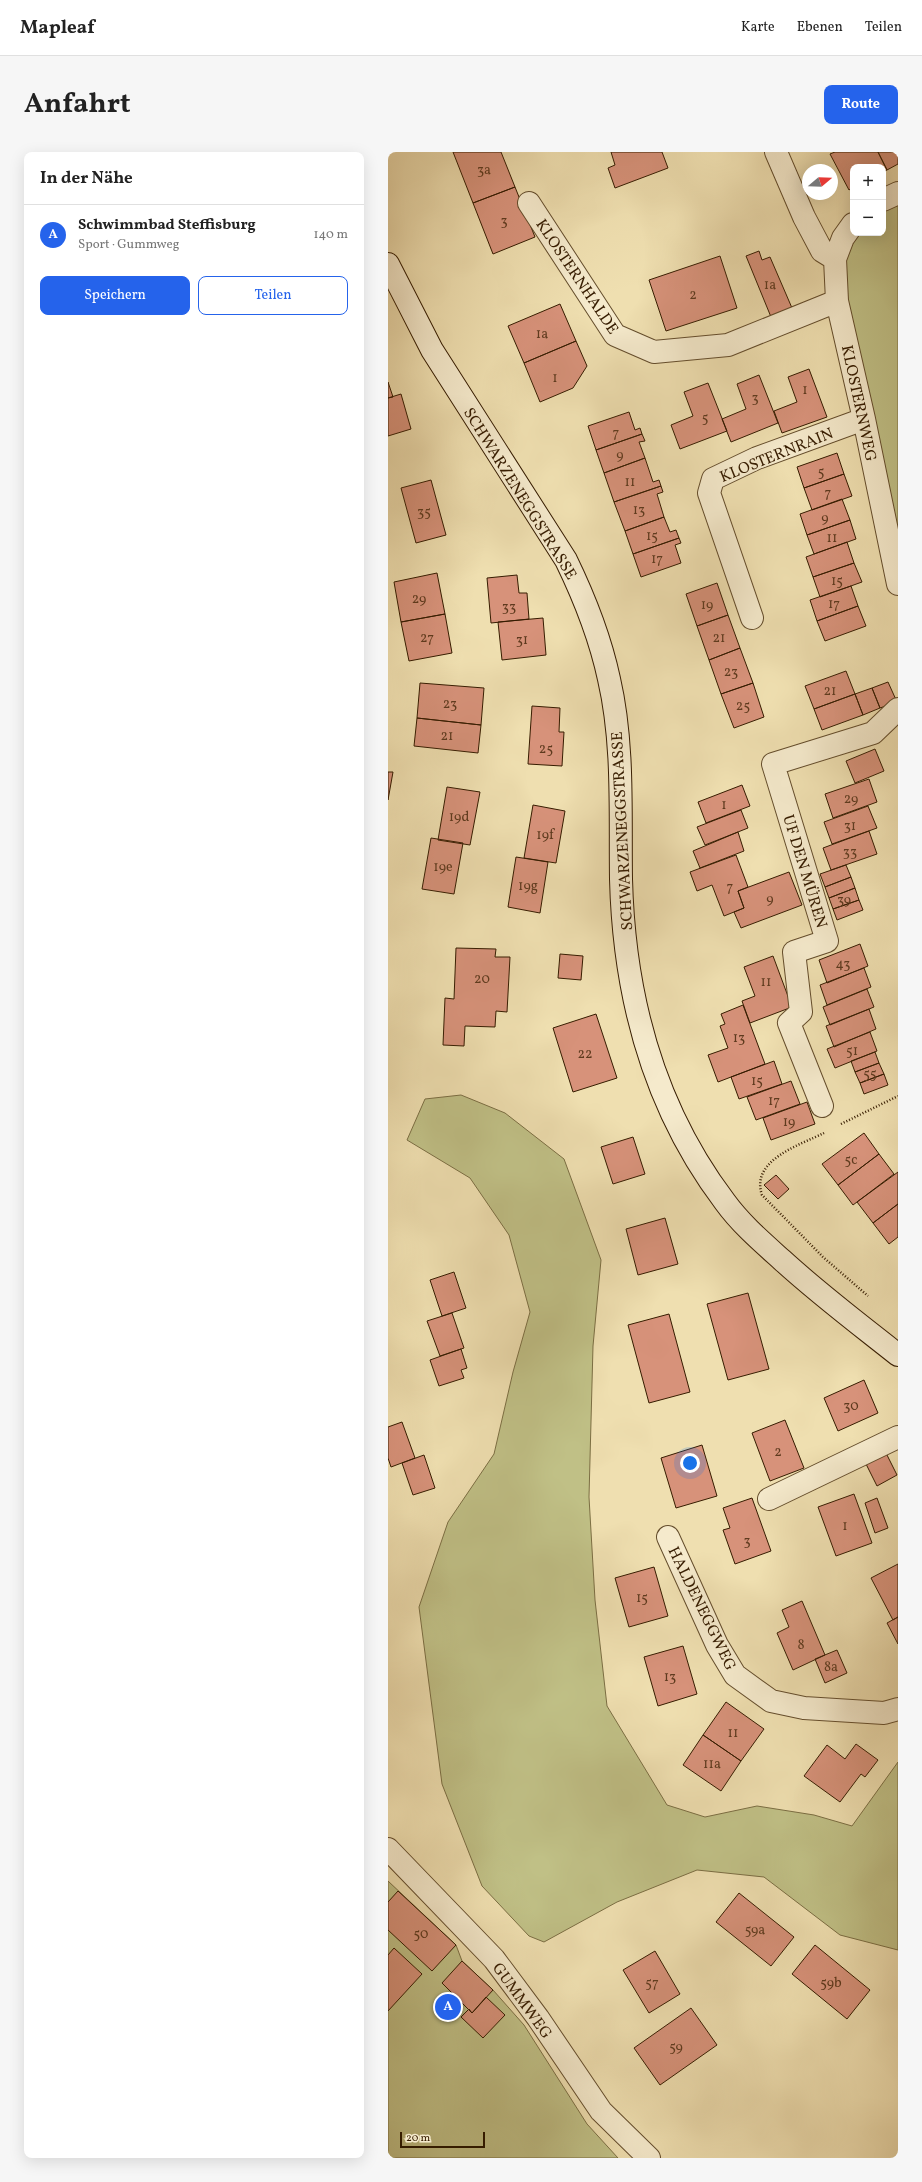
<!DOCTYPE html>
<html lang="de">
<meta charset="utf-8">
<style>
body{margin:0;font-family:Vollkorn,serif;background:#f6f6f6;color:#222}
.controls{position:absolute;right:12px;top:12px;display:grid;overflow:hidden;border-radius:8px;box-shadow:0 4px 16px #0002}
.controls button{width:36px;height:36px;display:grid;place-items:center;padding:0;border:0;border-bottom:1px solid #e0e0e0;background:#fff;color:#222;font:20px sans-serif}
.compass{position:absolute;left:414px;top:12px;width:36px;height:36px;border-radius:50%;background:#fff;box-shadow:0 4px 16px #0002;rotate:71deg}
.scale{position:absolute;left:12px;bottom:10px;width:85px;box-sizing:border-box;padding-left:4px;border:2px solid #361c00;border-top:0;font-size:11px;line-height:14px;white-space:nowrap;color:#361c00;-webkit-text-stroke:3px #f5eacc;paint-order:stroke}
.you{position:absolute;left:302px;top:1311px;width:14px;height:14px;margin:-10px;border:3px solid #fff;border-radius:50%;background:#1a73e8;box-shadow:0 0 0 6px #1a73e833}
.badge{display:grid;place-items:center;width:26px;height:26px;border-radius:50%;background:#2563eb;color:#fff;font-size:13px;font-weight:700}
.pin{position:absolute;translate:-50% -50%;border:2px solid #fff;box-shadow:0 1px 4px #0006}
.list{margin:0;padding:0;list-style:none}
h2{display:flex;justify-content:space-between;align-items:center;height:52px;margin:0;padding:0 16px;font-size:17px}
h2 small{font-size:13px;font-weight:400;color:#767676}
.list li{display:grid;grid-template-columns:26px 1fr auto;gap:12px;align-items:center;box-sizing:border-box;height:60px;padding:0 16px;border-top:1px solid #e0e0e0}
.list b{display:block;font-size:15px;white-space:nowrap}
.list p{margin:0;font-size:13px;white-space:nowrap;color:#767676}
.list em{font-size:13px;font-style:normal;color:#767676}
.actions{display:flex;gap:8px;padding:12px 16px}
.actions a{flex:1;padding:9px 0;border:1px solid #2563eb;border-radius:8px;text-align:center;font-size:14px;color:#2563eb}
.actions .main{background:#2563eb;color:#fff}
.map{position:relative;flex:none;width:510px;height:2006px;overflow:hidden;border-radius:8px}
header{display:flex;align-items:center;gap:24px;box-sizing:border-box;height:56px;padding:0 20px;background:#fff;border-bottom:1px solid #e0e0e0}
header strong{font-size:19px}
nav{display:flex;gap:22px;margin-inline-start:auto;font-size:14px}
.intro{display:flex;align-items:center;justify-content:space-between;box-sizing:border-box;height:96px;padding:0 24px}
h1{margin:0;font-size:28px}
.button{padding:10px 18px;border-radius:8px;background:#2563eb;color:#fff;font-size:14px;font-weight:700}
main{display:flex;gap:24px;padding:0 24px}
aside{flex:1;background:#fff;border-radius:8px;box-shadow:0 4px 16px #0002}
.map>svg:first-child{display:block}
</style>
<header>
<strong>Mapleaf</strong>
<nav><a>Karte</a><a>Ebenen</a><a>Teilen</a></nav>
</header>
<div class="intro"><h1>Anfahrt</h1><a class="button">Route</a></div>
<main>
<aside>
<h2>In der Nähe<small></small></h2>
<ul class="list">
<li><span class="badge">A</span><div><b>Schwimmbad Steffisburg</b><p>Sport · Gummweg</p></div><em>140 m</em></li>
</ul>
<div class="actions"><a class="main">Speichern</a><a>Teilen</a></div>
</aside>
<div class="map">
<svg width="510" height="2006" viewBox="0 0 510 2006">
<rect width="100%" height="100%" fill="#efdfb0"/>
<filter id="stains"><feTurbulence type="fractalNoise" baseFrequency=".005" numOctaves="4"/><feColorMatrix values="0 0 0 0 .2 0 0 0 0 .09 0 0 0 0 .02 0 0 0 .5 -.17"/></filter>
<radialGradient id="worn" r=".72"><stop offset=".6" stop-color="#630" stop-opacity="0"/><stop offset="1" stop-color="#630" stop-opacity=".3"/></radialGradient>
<!-- green -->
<path fill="#c0c086" stroke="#7b6e43" d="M510 41V432L449 149 455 86 465 81H495V48Z
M73 943 117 961 176 1007 213 1108 205 1194 201 1345 207 1448 219 1554 279 1653 317 1665 369 1654 426 1663 464 1674 510 1610V1798L452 1783 376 1725 309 1718 229 1750 156 1790 141 1784 94 1734 54 1632 31 1455 60 1370 106 1302 125 1220 142 1160 121 1083 82 1026 19 988 37 947Z
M0 1729 68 1793 74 1809 105 1838 136 1873 199 1972 230 2006H0Z"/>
<!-- building -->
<path fill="#d7927a" stroke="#361c00" d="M65 0H113L127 35 85 51Z
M223 0H274L280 16 227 36 220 16 227 13Z
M447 0H490L499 18 495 20V15H465V35L461 38 442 2Z
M490 0H510V12L499 18Z
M127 35 147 85 105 102 85 51Z
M371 99 374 108 382 105 404 156 383 165 358 104Z
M332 104 349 156 278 179 261 128Z
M172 152 188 189 136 211 120 174Z
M188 189 199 214 185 236 152 250 136 211Z
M421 217 439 265 394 281 386 259 409 250 400 225Z
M371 223 390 271 343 290 334 267 358 257 349 232Z
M0 230 5 245 0 246Z
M320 231 339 279 292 297 283 273 305 264 296 240Z
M13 242 23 277 0 284V246Z
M241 260 247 278 252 276 254 282 208 298 200 274Z
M254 282 257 289 251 290 257 306 216 321 208 298Z
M449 301 456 322 416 336 409 315Z
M257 306 265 330 271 328 273 334 226 350 216 321Z
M456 322 464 344 424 358 416 336Z
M43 328 58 383 28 391 13 336Z
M273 334 275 340 269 342 276 365 237 379 226 350Z
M454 347 462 368 419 383 412 362Z
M276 365 282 380 288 378 291 386 245 402 237 379Z
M462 368 468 387 426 402 419 383Z
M291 386 293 391 287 393 293 411 253 425 245 402Z
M459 390 466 411 425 425 418 405Z
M466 411 474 430 432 445 425 425Z
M49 421 57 462 13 470 6 430Z
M129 423 131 441H139L141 467 103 471 99 426Z
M329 431 340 463 309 474 298 442Z
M463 434 470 454 429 469 422 448Z
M470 454 478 474 437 489 429 469Z
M57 462 64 501 21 509 13 470Z
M340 463 352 496 321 508 309 474Z
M155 466 158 503 114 508 110 470Z
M352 496 365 531 333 542 321 508Z
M458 519 467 542 426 557 417 534Z
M500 530 509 550 492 556 484 536Z
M32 531 96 536 93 573 29 566Z
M365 531 376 565 346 576 333 542Z
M484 536 492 556 475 563 467 542Z
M467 542 475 563 434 578 426 557Z
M144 554 172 556 171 580H176L174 614 140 612Z
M29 566 93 573 90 601 26 594Z
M487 597 496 619 467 631 458 609Z
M0 620H5L0 648Z
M481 627 489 650 445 666 437 642Z
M354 633 362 654 318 671 310 650Z
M59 635 92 640 82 693 50 688Z
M145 653 177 659 168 711 136 706Z
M480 654 489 676 444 692 436 670Z
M353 658 360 676 317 693 309 675Z
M481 679 489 702 443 718 435 696Z
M350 680 356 699 312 716 305 699Z
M43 686 75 691 66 742 34 737Z
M348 703 360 735 350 739 356 756 336 764 324 733 309 739 302 720Z
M128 705 160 710 152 761 120 755Z
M458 713 463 725 437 735 432 722Z
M401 720 414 753 353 776 346 760 356 756 350 739Z
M463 725 467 736 441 746 437 735Z
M467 736 471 748 445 757 441 746Z
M471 748 475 758 449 768 445 757Z
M472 792 480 814 439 831 431 808Z
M68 796 108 797 107 805H122L119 860 108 859 107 875 77 874 76 894 55 893 57 846 66 847Z
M172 802 195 804 193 828 170 826Z
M385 804 404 855 362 871 354 849 367 844 356 815Z
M476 816 483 835 439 853 432 833Z
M479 837 486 855 442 873 435 855Z
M355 853 377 912 330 930 320 903 340 896 332 874 337 872 333 862Z
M481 857 488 877 446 895 438 874Z
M208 862 229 926 185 940 165 876Z
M482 880 489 899 447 916 439 897Z
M487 900 491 911 467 920 463 909Z
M386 909 394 932 351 947 343 925Z
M491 911 496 922 472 931 467 920Z
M496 922 500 933 476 942 472 931Z
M403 929 412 952 368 968 359 945Z
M419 950 427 972 383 988 375 966Z
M476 981 491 1002 450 1033 434 1012Z
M245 985 257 1022 225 1032 213 995Z
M491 1002 506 1022 465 1053 450 1033Z
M510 1020V1052L485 1071 469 1050Z
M388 1023 401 1037 390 1047 376 1033Z
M510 1052V1085L501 1092 485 1071Z
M277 1066 290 1112 250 1123 238 1077Z
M66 1120 78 1156 54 1164 42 1128Z
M360 1141 381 1217 340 1228 319 1152Z
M64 1161 76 1196 52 1204 39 1169Z
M281 1162 302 1240 261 1251 240 1173Z
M73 1197 79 1216 73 1218 76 1226 51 1234 42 1208Z
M476 1228 490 1261 450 1279 436 1246Z
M397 1268 416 1316 382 1329 364 1281Z
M14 1270 27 1306 3 1315 0 1306V1275Z
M314 1293 329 1344 288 1356 273 1306Z
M498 1301 509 1323 489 1334 478 1312Z
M36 1303 47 1336 25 1343 14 1311Z
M466 1342 484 1391 448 1404 430 1355Z
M364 1346 383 1399 347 1412 335 1378 342 1376 335 1356Z
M489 1346 500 1376 487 1381 477 1351Z
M510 1412V1465L505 1468 483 1426Z
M266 1415 280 1464 241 1475 227 1426Z
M414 1449 437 1503 405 1518 389 1481 401 1475 394 1458Z
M510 1465V1492L499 1471Z
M295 1494 309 1542 270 1554 256 1505Z
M449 1498 459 1521 437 1531 427 1507Z
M338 1550 376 1577 353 1609 315 1583Z
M315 1583 353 1609 333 1639 295 1613Z
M468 1592 490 1608 477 1625 473 1622 452 1650 416 1624 439 1593 457 1607Z
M10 1739 68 1793 44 1819 0 1778V1750Z
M351 1741 406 1785 383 1814 328 1770Z
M427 1793 482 1838 459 1867 404 1822Z
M6 1796 34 1822 0 1859V1803Z
M267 1799 292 1842 261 1861 235 1818Z
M74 1809 105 1838 84 1861 54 1831Z
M98 1845 117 1863 95 1886 73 1865 81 1857 84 1861Z
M303 1856 329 1893 272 1933 246 1896Z"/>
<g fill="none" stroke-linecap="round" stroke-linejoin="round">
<defs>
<path id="minor" d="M388 0 416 65 434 99 447 107
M495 48 510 41
M141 51 227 183 266 200 340 193 449 149
M465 72 455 86 447 107 449 149 476 267 510 432
M364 466 321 341 325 327 369 306 476 267
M434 954 401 871 413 860 406 800 439 789 385 612 485 581 510 557
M381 1347 510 1285
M280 1385 329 1493 347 1523 383 1549 416 1556 496 1561 510 1557
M0 1697 106 1807 150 1866 213 1959 261 2006"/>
<path id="secondary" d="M0 112 44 198 178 408C197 447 212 485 221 527 236 592 232 661 233 727 236 844 265 955 337 1050 353 1072 374 1090 394 1108 431 1142 471 1172 510 1203"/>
</defs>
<!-- minor casing -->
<use href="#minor" stroke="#644d2c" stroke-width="24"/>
<!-- secondary casing -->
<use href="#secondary" stroke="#361c00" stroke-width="24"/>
<!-- path -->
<path stroke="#361c00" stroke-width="2.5" stroke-dasharray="1 2" stroke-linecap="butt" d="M453 972 510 944
M436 981C412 993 362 1008 374 1043L435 1105 480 1144"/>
<!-- minor -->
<use href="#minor" stroke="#f5eacc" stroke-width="22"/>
<!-- secondary -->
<use href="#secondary" stroke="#f5eacc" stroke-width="22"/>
</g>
<g text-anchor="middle" stroke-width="3" stroke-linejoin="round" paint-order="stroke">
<!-- number labels -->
<g font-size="14" fill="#5e3a1e">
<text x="96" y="22">3a</text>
<text x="116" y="73">3</text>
<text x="382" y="137">1a</text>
<text x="305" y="147">2</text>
<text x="154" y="186">1a</text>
<text x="167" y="230">1</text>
<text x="417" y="242">1</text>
<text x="367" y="250">3</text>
<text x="317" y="270">5</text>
<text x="228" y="285">7</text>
<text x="232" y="307">9</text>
<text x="433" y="324">5</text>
<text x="242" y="334">11</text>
<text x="440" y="345">7</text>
<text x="251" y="362">13</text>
<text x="36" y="364">35</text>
<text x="437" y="370">9</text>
<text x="264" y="388">15</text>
<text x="444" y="390">11</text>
<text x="269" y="411">17</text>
<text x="449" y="433">15</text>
<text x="31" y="451">29</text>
<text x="446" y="456">17</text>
<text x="319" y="457">19</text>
<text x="121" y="459">33</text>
<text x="39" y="490">27</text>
<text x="331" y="490">21</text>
<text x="134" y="492">31</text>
<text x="343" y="524">23</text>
<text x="442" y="543">21</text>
<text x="62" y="556">23</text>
<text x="355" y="558">25</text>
<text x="59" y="588">21</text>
<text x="158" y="601">25</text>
<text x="463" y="651">29</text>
<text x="336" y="657">1</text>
<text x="71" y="669">19d</text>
<text x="462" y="678">31</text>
<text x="157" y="687">19f</text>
<text x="462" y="704">33</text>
<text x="55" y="719">19e</text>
<text x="140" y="738">19g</text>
<text x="342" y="739">7</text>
<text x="382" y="751">9</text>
<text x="456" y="752">39</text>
<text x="455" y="816">43</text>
<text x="94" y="831">20</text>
<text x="378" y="834">11</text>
<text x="351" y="890">13</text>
<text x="464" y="903">51</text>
<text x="197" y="906">22</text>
<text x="482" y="926">55</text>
<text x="369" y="933">15</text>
<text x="386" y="953">17</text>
<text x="401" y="974">19</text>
<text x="463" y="1012">5c</text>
<text x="463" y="1258">30</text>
<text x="390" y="1304">2</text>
<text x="457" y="1378">1</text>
<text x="359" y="1393">3</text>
<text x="254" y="1450">15</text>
<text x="413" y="1497">8</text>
<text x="443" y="1519">8a</text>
<text x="282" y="1529">13</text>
<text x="345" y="1585">11</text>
<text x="324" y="1616">11a</text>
<text x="367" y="1782">59a</text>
<text x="33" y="1786">50</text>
<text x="264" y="1835">57</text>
<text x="443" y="1835">59b</text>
<text x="288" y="1899">59</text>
</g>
<!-- street labels -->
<g font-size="16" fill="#361c00" stroke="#f5eacc">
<text transform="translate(190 124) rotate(56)" y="6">KLOSTERNHALDE</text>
<text transform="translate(472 251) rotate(78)" y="6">KLOSTERNWEG</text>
<text transform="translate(388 302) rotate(-22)" y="6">KLOSTERNRAIN</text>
<text transform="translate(133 341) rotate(58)" y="6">SCHWARZENEGGSTRASSE</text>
<text transform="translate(233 679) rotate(-93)" y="6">SCHWARZENEGGSTRASSE</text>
<text transform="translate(418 719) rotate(73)" y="6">UF DEN MÜREN</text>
<text transform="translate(315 1456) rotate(64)" y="6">HALDENEGGWEG</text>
<text transform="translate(135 1848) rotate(54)" y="6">GUMMWEG</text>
</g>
</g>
<rect width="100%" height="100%" filter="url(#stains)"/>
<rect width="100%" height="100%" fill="url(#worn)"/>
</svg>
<div class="controls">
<button>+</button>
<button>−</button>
</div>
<svg class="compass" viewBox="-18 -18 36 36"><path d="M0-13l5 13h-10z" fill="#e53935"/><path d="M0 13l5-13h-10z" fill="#767676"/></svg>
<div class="scale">20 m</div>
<div class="you"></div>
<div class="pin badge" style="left:60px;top:1855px">A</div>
</div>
</main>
